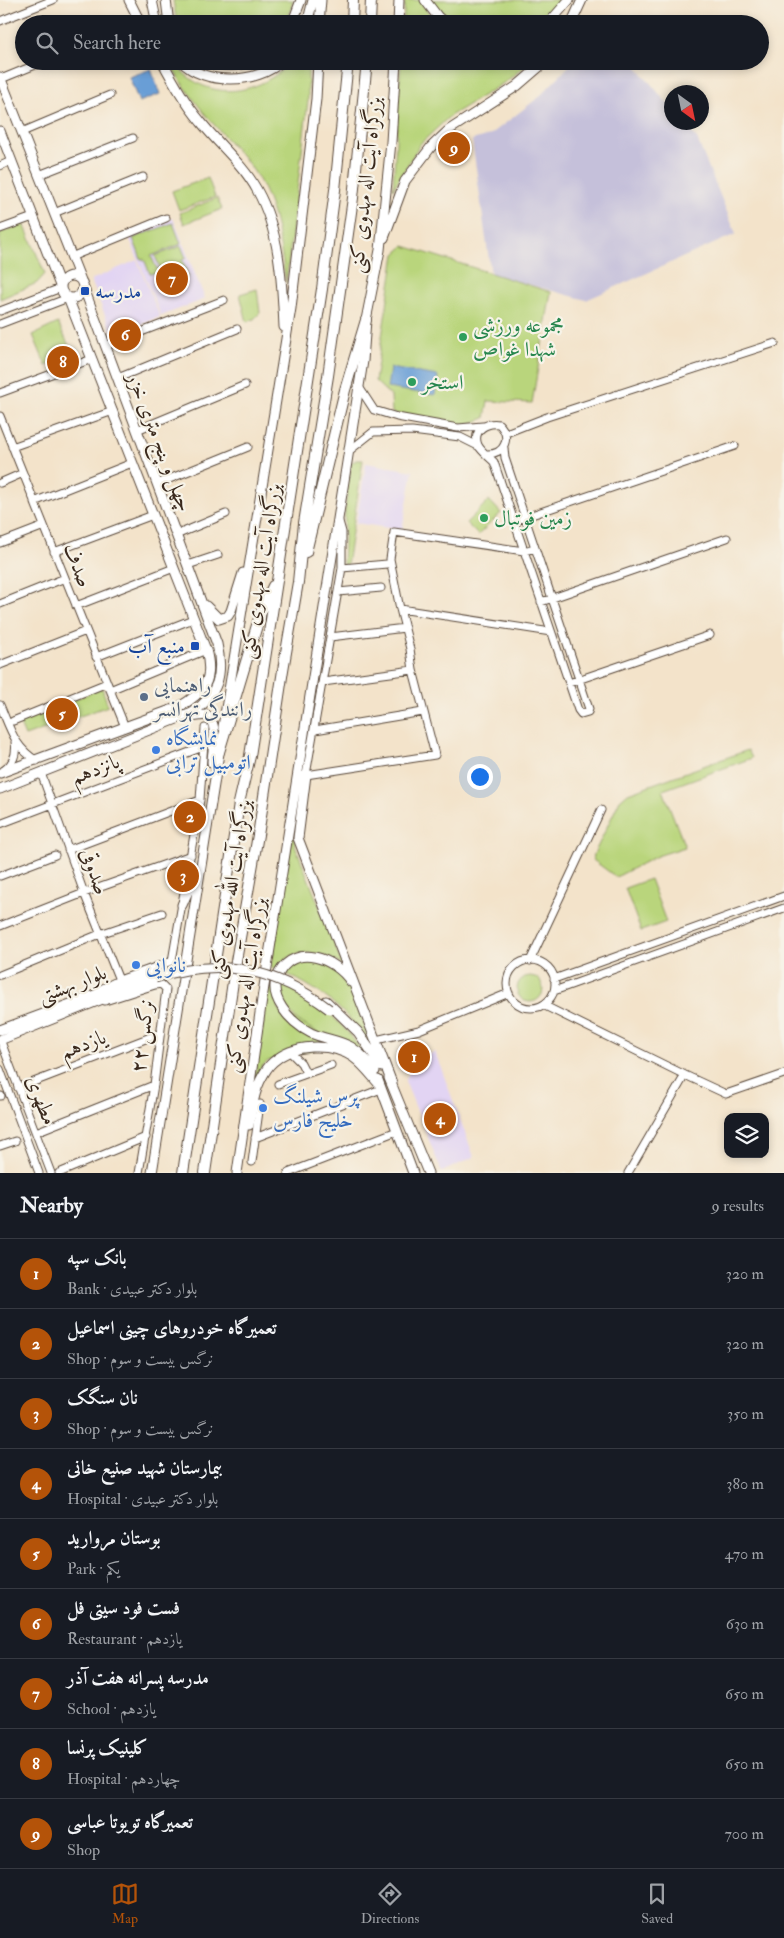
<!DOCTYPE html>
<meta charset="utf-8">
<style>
body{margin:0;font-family:"IM FELL Double Pica",Amiri,serif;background:#20242c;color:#f1f3f6}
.controls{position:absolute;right:15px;bottom:15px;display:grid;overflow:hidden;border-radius:10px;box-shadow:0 2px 8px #0003}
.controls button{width:45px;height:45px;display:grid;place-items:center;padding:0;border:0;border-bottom:1px solid #363941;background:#171b24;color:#f1f3f6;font:25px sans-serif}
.compass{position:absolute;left:664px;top:85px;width:45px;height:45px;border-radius:50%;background:#171b24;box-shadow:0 2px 8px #0003;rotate:147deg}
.you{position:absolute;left:479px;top:776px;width:18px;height:18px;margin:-12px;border:4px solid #fff;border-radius:50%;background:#1a73e8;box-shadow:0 0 0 8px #1a73e833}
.badge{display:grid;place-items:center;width:32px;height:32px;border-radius:50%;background:#b45309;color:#fff;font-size:16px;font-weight:700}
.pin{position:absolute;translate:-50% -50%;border:2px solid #fff;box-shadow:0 1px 5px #0006}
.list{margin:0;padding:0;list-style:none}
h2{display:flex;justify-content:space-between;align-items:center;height:65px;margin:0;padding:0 20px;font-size:21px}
h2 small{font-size:16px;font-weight:400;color:#9ea1a6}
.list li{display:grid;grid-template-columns:32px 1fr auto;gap:15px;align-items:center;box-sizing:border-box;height:70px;padding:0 20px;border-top:1px solid #363941}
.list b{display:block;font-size:19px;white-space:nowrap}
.list p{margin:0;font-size:16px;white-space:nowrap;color:#9ea1a6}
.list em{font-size:16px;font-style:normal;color:#9ea1a6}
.icon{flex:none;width:28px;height:28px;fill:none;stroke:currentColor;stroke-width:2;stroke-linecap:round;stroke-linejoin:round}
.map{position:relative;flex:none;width:784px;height:1173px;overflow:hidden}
.search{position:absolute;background:#171b24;box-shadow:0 2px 8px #0003;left:15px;right:15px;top:15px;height:55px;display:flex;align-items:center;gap:12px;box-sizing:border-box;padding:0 18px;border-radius:28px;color:#9ea1a6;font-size:19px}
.sheet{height:695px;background:#171b24}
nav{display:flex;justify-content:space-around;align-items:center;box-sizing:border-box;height:70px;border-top:1px solid #363941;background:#171b24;font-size:14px;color:#9ea1a6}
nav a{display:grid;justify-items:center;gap:2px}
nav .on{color:#b45309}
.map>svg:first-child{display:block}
</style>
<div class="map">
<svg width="784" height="1173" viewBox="0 0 784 1173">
<rect width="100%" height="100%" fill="#f7f3e8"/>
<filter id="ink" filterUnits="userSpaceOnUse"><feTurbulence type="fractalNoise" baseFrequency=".02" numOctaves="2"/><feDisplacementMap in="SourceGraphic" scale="10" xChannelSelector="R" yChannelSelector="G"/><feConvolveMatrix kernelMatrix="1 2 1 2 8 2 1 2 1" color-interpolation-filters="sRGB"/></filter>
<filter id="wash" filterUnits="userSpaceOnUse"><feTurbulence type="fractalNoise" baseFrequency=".0096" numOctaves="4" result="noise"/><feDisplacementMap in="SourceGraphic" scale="20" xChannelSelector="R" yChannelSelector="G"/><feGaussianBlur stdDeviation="1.12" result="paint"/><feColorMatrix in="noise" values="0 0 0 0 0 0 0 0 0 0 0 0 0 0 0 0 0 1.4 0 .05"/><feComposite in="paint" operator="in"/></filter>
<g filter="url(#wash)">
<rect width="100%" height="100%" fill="#f3e3ca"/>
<!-- built -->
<path fill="#e2d4f3" d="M173 218 205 299 161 316 129 237Z
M137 260 160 317 113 335 91 280Z
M366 463 413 471 402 530 356 523Z
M435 1052 474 1157 442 1172 405 1081 415 1060Z"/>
<!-- industrial -->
<path fill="#c5c0da" d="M574 61H632L671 108 672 122 683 123 697 139 736 234 586 300 491 274 472 140 490 135 539 97Z"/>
<!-- green -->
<path fill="#b9d57b" stroke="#7a804c" d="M173 0H293L287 24H177Z
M405 0H420L427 11 441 24H403Z
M430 0H563L554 12 541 24H453L441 14Z
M168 61H174C202 104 260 97 291 61H308V101L286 283C280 245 276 206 255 173 245 157 230 144 218 129 199 108 183 86 168 61Z
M401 61H532L505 82 450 116 420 144 393 189Z
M208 178 215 197 179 210 172 191Z
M217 198 222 209 184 224 180 213Z
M173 223 181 244 151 256 157 269 160 268 155 256 181 246 186 258 182 260 189 277 163 286 158 272 150 274 144 259H141L133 238Z
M24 224 45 274 37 283 0 299V233Z
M404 246 551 292 532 403 488 401 485 418 466 425 392 413 391 396 375 381 395 254Z
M257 289 260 313 254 319 247 322 240 294Z
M58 323 73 354 46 366 33 335Z
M356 460H363L347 565H343L345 510 351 463Z
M489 500 501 513 478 535 466 523Z
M102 688 108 706 25 736 19 722Z
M748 750 752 758 663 790 685 847 657 856 616 877 593 860 594 854 620 800 628 793Z
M293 827 295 845 343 966C322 950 293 946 276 969L271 968Z
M650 879 666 922 641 931 625 888Z
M305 960 325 963 348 982 376 1054C348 1012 328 994 283 972L292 963Z
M517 989a13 13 0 1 1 26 0a13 13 0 1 1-26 0Z
M270 980H273L279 1010 335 1043 332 1045 268 1061 261 1067 253 1086Z
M279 983C315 996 345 1024 365 1056 340 1044 286 1024 280 995 279 991 279 987 279 983Z"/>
<!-- water -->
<path fill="#699ed6" stroke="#52647a" d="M151 69 160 94 139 102 129 77Z
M390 368 438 376 435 395 387 388Z"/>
</g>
<g filter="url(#ink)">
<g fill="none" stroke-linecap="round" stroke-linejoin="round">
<defs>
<path id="minor" d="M0 21 53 0
M1 79 45 61
M22 132 110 95
M0 166 11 161
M39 175 133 138
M54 213 143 177
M0 229 33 217
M71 257 166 218
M0 311 61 288
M0 324 68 298
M105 346 224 300
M118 378 237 329
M359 387 374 410 397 417 458 428 483 426
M0 393 92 359
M0 416 125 727
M137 430 245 385
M506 433 547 417 775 343
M12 447 113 411
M349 451 373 432 412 431 460 437 478 446
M486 454C505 455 512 437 499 424 487 422 472 430 478 445 481 451 489 457 494 462L578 710 581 714 588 712 589 709 505 458 504 448
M0 483 23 473
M157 484 248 447
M34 502 132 463
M338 518 342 532V568L306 775 435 755 413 670 410 649 400 609 390 559 394 532 524 551 535 548
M514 521 735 446
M176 535 226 514
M0 543 44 526
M54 552 153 515
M188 565 218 555
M342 568 387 564
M338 592 381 588
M541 602 727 538
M0 604 65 578
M76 606 174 568
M400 609 551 632
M330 637 405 628
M96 657 193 619
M0 665 86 631
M323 682 413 670
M569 683 710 635
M110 690 206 650
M0 705C10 728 14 747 37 761
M13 721 107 683
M315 730 423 712
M4 770C14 763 17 754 15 742
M41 773 84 893 119 980
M0 824 203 747
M68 850 200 800
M0 876 55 855
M0 926 84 893 191 855
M507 984a24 24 0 1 1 48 0a24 24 0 1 1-48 0Z
M530 961 601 810
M0 975 100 934 162 913
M554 979 784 896
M99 990 119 980 172 961 200 800 205 728
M554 991 784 908
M105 1001 155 985 161 984 166 989 154 1085 139 1173
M543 1005 685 1075 726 1094 784 1074
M0 1039 51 1173
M376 1040 419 1030 509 993
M290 1052 301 1063 306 1073
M0 1069 39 1173
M278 1084 331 1065
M18 1088 161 1033
M0 1096H1
M36 1132 154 1085
M255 1138 381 1089
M0 1146 15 1141
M252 1162 260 1104
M59 1173 146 1137
M288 1173 397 1131
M628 1173 685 1075"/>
<path id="major" d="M129 0 141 24
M152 0 157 24
M166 0 169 24
M425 0 438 17 446 24
M292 24 301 0
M307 24 313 0
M319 24 321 0
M398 24 399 0
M548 24 569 0
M571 24 582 0
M162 61C174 83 185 103 201 122 219 145 243 164 257 190 280 231 282 282 284 327
M181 61C204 86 258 84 282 61
M206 61C224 68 239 66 258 61
M0 77 82 283 217 644C224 674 218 695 192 713L0 789
M0 131 61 288
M384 238 405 181 431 147 449 130 517 86 546 61
M61 287a11 11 0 1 1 22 0a11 11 0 1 1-22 0Z
M206 606 219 619 228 616 231 611 243 573
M190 717 206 715C220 724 212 748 212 763
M223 727 291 308 316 99 318 61
M0 773 179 707C205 692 214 680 206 650L68 298
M306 775 298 838 392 1083
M182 905 196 873
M351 982C335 958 296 943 279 973 265 996 291 1023 311 1033 324 1039 339 1040 351 1047 361 1053 368 1062 375 1071
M326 1001 358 1032 382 1067
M0 1030 157 972
M0 1040 155 978
M389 1078 428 1173
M378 1080 413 1173
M249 1125C252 1110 253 1095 260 1081 263 1075 268 1066 273 1062 293 1044 330 1042 353 1057 363 1064 371 1075 379 1084
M152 1173 220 747
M237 1173 262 999 363 361 366 320 380 250 391 142 396 61"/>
<path id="highway" d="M352 24 353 0
M370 24 371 0
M306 552 345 390 366 320
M219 752 261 612 273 586
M183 1173 239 803 250 756 322 289 335 190 348 61
M205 1173 236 961 259 829 283 670 298 582 304 523 328 376 353 198 367 61"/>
</defs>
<!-- minor casing -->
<use href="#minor" stroke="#574638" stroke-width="9"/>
<!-- major casing -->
<use href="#major" stroke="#574638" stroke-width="11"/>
<!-- highway casing -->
<use href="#highway" stroke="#574638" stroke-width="12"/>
<!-- minor -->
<use href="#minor" stroke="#fff" stroke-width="7"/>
<!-- major -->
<use href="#major" stroke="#fff" stroke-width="9"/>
<!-- highway -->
<use href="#highway" stroke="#fff" stroke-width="10"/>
<defs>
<path id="major-bridge" d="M155 978C220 957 275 968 329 1009"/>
</defs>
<!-- major-bridge casing -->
<use href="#major-bridge" stroke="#574638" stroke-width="11" stroke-linecap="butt"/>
<!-- major-bridge -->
<use href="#major-bridge" stroke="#fff" stroke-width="9"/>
</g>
</g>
<!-- markers -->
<g fill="#1a4fb4" stroke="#f7f3e8" stroke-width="2">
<rect x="80" y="286" width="10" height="10" rx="2.5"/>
<rect x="190" y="641" width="10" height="10" rx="2.5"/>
</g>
<g fill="#2e9e5b" stroke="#f7f3e8" stroke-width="2">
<circle cx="463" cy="337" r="5"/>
<circle cx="412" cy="382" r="5"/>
<circle cx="484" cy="518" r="5"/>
</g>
<circle fill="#5c6f8a" stroke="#f7f3e8" stroke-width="2" cx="144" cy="697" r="5"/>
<g fill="#3f7fe0" stroke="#f7f3e8" stroke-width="2">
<circle cx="156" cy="750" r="5"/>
<circle cx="136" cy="965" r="5"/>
<circle cx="263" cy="1108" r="5"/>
</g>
<g text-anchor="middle" stroke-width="4.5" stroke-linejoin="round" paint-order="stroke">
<!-- street labels -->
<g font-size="21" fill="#3b2a1e" stroke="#f7f3e8">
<text transform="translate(365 185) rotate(-84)" y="7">بزرگراه آیت اله مهدوی کنی</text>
<text transform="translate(160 442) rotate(69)" y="7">چهل و پنج متری خزر</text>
<text transform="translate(78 565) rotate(68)" y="7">صدف</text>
<text transform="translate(260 571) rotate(-81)" y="7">بزرگراه آیت اله مهدوی کنی</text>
<text transform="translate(95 769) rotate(-21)" y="7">پانزدهم</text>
<text transform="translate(95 871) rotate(70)" y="7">صدوقی</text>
<text transform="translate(230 889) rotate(-81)" y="7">بزرگراه آیت الله مهدوی کنی</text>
<text transform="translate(72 984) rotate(-21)" y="7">بلوار بهشتی</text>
<text transform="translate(245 985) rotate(-81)" y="7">بزرگراه آیت اله مهدوی کنی</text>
<text transform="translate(142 1036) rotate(-83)" y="7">نرگس ۲۲</text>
<text transform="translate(83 1044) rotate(-21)" y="7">یازدهم</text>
<text transform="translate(42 1100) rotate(69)" y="7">مطهری</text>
</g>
<!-- transit labels -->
<g font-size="21" fill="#164399" stroke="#f7f3e8" text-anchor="start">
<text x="95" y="298">مدرسه</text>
<text x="185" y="653" text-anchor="end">منبع آب</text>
</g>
<!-- leisure labels -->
<g font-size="21" fill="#27864d" stroke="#f7f3e8" text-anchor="start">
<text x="473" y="332">مجموعه ورزشی<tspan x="473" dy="24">شهدا غواص</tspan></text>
<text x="422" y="389">استخر</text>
<text x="494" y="525">زمین فوتبال</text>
</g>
<!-- service labels -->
<g font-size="21" fill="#4e5e75" stroke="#f7f3e8" text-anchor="start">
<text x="154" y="692">راهنمایی<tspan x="154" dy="24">رانندگی تهرانسر</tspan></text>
</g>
<!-- shop labels -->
<g font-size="21" fill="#366cbe" stroke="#f7f3e8" text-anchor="start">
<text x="166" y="745">نمایشگاه<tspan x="166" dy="24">اتومبیل ترابی</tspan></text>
<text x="146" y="972">نانوایی</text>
<text x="273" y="1103">پرس شیلنگ<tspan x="273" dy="24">خلیج فارس</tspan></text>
</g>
</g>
</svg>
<div class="controls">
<button><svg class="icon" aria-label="layers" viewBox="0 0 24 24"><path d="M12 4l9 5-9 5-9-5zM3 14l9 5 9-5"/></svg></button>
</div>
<svg class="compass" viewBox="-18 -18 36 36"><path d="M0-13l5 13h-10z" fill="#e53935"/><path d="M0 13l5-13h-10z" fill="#9ea1a6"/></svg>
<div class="you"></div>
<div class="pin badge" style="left:414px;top:1057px">1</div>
<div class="pin badge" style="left:190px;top:817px">2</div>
<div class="pin badge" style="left:183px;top:876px">3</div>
<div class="pin badge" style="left:440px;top:1119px">4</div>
<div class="pin badge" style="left:62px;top:714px">5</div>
<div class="pin badge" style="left:125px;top:335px">6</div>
<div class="pin badge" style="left:172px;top:279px">7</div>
<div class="pin badge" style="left:63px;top:362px">8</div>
<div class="pin badge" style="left:454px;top:148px">9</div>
<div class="search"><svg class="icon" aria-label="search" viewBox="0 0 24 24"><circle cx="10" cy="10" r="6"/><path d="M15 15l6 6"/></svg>Search here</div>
</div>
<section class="sheet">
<h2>Nearby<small>9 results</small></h2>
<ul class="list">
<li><span class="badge">1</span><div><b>بانک سپه</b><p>Bank · بلوار دکتر عبیدی</p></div><em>320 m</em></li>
<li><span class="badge">2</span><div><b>تعمیرگاه خودروهای چینی اسماعیل</b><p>Shop · نرگس بیست و سوم</p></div><em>320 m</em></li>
<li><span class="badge">3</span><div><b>نان سنگک</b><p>Shop · نرگس بیست و سوم</p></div><em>350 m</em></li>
<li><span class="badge">4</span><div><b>بیمارستان شهید صنیع خانی</b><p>Hospital · بلوار دکتر عبیدی</p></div><em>380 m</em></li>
<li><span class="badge">5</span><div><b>بوستان مروارید</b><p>Park · یکم</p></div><em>470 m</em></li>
<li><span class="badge">6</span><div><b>فست فود سیتی فل</b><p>Restaurant · یازدهم</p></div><em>630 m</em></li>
<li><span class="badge">7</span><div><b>مدرسه پسرانه هفت آذر</b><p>School · یازدهم</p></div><em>650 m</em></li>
<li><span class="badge">8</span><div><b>کلینیک پرنسا</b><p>Hospital · چهاردهم</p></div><em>650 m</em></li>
<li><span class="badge">9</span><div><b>تعمیرگاه تویوتا عباسی</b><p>Shop</p></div><em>700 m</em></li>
</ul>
</section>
<nav>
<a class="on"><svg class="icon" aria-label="map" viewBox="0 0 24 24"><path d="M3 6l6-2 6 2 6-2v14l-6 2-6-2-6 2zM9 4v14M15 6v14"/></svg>Map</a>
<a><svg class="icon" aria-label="directions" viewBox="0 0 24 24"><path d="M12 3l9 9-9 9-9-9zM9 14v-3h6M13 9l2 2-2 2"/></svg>Directions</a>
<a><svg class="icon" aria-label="saved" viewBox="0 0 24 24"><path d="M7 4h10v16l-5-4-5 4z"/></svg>Saved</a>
</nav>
